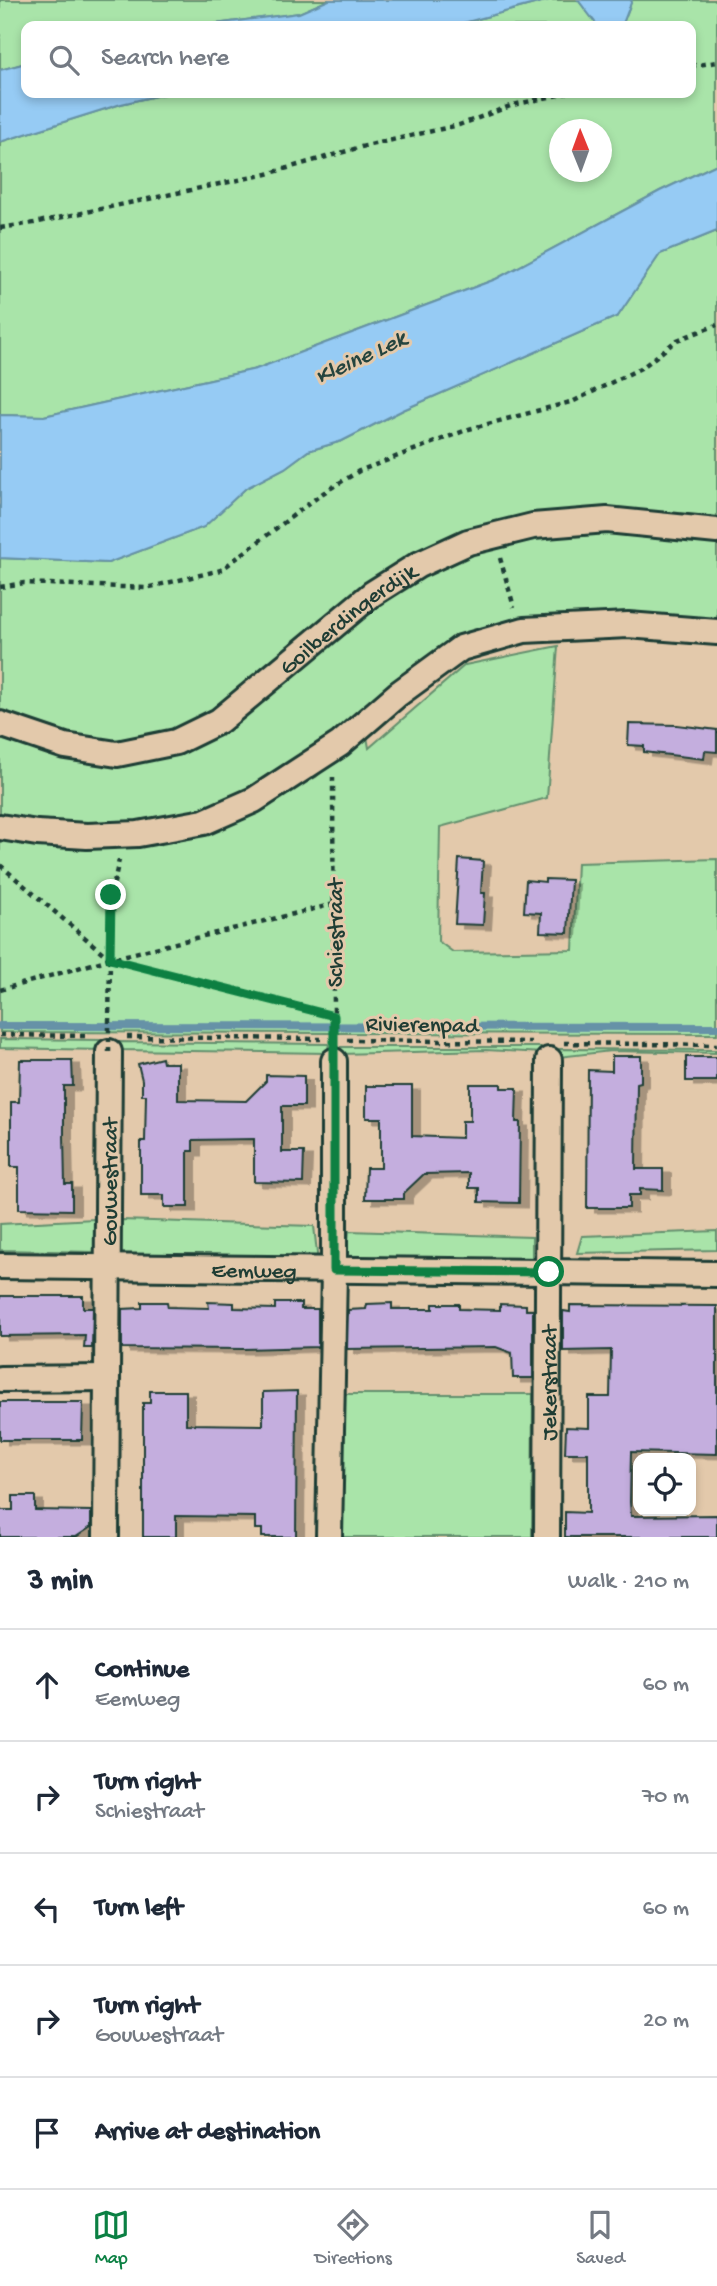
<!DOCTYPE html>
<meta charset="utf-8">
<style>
body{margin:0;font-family:"Gochi Hand",sans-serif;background:#f2f2f3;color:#1f2937}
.controls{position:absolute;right:21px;bottom:21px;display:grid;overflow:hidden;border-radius:14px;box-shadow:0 4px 10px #0003}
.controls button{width:63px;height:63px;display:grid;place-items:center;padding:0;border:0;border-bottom:2px solid #e0e1e3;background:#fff;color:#1f2937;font:35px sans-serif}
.compass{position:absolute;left:549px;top:119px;width:63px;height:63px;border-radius:50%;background:#fff;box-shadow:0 4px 10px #0003;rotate:359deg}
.stop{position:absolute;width:21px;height:21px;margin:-16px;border:5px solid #0b8043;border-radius:50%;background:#fff}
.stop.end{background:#0b8043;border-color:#fff;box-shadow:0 2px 7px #0008}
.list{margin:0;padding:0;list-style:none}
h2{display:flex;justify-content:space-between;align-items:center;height:91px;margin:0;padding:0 28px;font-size:30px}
h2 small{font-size:23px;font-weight:400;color:#747a83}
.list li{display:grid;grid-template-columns:46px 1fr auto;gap:21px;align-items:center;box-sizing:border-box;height:112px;padding:0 28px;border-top:2px solid #e0e1e3}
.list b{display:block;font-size:26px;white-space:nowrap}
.list p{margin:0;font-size:23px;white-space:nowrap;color:#747a83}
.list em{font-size:23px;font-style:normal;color:#747a83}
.icon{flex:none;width:38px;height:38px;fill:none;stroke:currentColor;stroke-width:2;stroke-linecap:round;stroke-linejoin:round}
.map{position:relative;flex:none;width:717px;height:1537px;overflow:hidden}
.search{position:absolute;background:#fff;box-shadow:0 4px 10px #0003;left:21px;right:21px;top:21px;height:77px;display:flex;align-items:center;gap:18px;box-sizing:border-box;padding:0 24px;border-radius:14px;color:#747a83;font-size:26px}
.sheet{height:651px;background:#fff}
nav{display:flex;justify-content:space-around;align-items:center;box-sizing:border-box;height:98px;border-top:2px solid #e0e1e3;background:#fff;font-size:19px;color:#747a83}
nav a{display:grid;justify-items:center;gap:4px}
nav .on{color:#0b8043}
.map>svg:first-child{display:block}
</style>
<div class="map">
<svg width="717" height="1537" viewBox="0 0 717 1537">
<defs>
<filter id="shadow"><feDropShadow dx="8" dy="4.5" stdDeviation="0" flood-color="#0004"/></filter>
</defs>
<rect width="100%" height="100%" fill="#e3c9ab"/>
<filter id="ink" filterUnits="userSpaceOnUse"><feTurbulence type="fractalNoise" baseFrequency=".0143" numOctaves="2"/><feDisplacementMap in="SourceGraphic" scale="14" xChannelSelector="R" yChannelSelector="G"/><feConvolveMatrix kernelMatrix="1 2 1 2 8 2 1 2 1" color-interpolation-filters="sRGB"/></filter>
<g filter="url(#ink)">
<!-- green -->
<path fill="#a9e4a9" stroke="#64906e" stroke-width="2" fill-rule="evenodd" d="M0 0H329L299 13 200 26H26V63L0 70Z
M549 0H578L598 26H452Z
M632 0H717V164L660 191 496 279 256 369 44 416 0 415V142L121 104 169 93H691V26H622ZM560 130H602V172H560Z
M717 231V521L466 535 217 712 173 731 116 741 67 737 0 716V558L108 563 204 527 246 488 285 468 308 451 342 441 403 410 618 316 660 254Z
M608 530 717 543V626L482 632 284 771 220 805 168 821 107 828 0 818V734L177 752 378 602 422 574 472 551 533 533Z
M558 646 547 798 440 827 438 941 453 952 573 950 577 863 717 859V1034L0 1032V831L37 837 268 801 316 777 366 731 369 748 465 665Z
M0 1039 104 1040V1050L0 1048Z
M115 1042 329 1044 327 1053 117 1050Z
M341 1047H541L544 1053 486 1050 341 1054Z
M558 1049 717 1050V1053L611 1051 559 1057Z
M94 1219 96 1252 0 1250V1224Z
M121 1220 314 1226 318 1263 117 1257Z
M349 1231 532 1237V1263L346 1262Z
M717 1231V1250L577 1253 582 1236Z
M336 1394H533L532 1537H335Z"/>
<!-- water -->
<path fill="#96cbf4" stroke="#6692a7" stroke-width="2" d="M329 0H549L452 26H200L299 13Z
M578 0H632L622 26H598Z
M26 63V93H169L121 104 0 142V70Z
M717 164V231L660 254 618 316 403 410 342 441 308 451 285 468 246 488 204 527 108 563 0 558V415L44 416 256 369 496 279 660 191Z"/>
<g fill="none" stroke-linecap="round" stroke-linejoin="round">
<!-- stream -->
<path stroke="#6692a7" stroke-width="8" d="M0 1026 717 1027"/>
</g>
<!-- building -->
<path fill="#c4aede" stroke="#1f3d34" stroke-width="2" filter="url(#shadow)" d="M629 724 677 725 717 730V752L705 751 704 759 644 752V746L628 745Z
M459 859 483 861 481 893H485L483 925 455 924Z
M545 879 571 880 568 933 540 932 541 913 524 912 526 880 545 882Z
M612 1056H641V1082L637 1083 636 1169H663V1190L640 1189V1195H629V1208H587L588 1070 612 1071Z
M686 1057H717V1081H686Z
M162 1058 163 1063H178V1100L246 1101 266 1081V1075L304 1076V1106H282V1152H304L303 1183 254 1182V1139L193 1140V1151H188V1207H164V1195H141V1141H145L146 1095H142V1080L138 1064Z
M20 1060H72L73 1086H64V1135L65 1184H72V1210L19 1209V1167H11V1102H19Z
M470 1084H501V1088H517L516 1122H520L519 1203 479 1202V1188H469V1173L424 1174 404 1193V1199H365L366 1168H381V1118H366V1086H412V1136L462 1138V1121H470Z
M0 1296H83V1308H93L92 1348H84L85 1335 0 1336Z
M142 1302H167L168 1307 209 1308 208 1302 234 1303V1308L275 1309V1303H301V1309H318V1347L244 1349 122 1348V1309L142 1308Z
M392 1303V1309H433V1304H459V1309L500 1310V1304L526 1305V1310H533V1378H513L512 1353 496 1347 347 1349 348 1310 366 1309 367 1304Z
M570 1305 717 1306V1454L631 1452 630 1502 631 1516 717 1515V1537H565V1512L588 1513V1453H565L566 1427 589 1428V1397H610L611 1350 563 1351V1311L570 1312Z
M150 1391H186V1424L263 1425V1392L297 1391 296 1537H262V1529H255V1517L176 1516V1537H143V1403H150Z
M0 1402H83L82 1440H0Z
M13 1496H35V1510L91 1511V1527L76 1537H0V1510H13Z"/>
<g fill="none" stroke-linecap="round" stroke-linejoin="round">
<defs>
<g id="minor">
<path id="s1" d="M0 724 65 746 117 754 176 742 219 721 372 594 418 565 468 542 533 526 607 520 717 531"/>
<path d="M0 827 37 833 87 836 138 834 204 822 254 800 340 744 398 694 461 648 524 630 628 625 717 632"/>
<path id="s2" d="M0 1266 717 1274"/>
<path d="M0 1379 106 1378"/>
<path id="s3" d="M106 1537 109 1052"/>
<path d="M329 1537 334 1270V1061"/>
<path id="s4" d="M547 1537 549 1060"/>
</g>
</defs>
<!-- minor casing -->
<use href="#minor" stroke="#1f3d34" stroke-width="30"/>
<!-- path -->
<path stroke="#1f3d34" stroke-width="4.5" stroke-dasharray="5 5" stroke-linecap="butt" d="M691 66 717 62
M0 228 34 223 267 174 361 147 459 125 513 105 567 93
M500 558 514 607
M0 587 24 583 146 588 221 570 323 493 359 471 469 429 574 401 643 367 677 340 717 325
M0 865 110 959 334 1016 333 777
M0 990 110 959 334 904
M109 1023 111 896 119 860
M0 1035 90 1036
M127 1037 321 1039
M347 1040 531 1042
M564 1043 717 1045"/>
<!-- minor -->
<use href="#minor" stroke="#e3c9ab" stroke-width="24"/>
<!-- path-bridge -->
<path stroke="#1f3d34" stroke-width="4.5" stroke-dasharray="5 5" stroke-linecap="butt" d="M109 1052V1023
M334 1061V1016"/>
</g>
</g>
<g fill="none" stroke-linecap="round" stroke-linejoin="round" filter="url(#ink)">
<!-- route -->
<path stroke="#0b8043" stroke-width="9" d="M111 895 110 959 334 1016V1270L549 1272"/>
</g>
<g text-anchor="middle" stroke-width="6" stroke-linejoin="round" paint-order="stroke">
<!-- street labels -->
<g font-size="23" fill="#1f3d34" stroke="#e3c9ab">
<text dy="8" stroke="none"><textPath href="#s1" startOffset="394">Goilberdingerdijk</textPath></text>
<text transform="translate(334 933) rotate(-90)" y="8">Schiestraat</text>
<text transform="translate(422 1023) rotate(1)" y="8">Rivierenpad</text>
<text dy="8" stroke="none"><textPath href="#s3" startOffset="355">Gouwestraat</textPath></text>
<text dy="8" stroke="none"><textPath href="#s2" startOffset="254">Eemweg</textPath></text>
<text dy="8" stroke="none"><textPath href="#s4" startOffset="154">Jekerstraat</textPath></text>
</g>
<!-- water labels -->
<g font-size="24" font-style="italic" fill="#25443e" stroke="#e3c9ab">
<text transform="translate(360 356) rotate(-25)" y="8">Kleine Lek</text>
</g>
</g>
</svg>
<div class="controls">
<button><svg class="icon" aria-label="locate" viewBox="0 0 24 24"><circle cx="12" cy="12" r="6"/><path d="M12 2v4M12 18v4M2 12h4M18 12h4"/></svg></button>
</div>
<svg class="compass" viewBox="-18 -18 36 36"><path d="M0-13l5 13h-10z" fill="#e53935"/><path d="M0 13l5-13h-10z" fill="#747a83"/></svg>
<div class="stop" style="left:549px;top:1272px"></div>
<div class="stop end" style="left:111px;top:895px"></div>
<div class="search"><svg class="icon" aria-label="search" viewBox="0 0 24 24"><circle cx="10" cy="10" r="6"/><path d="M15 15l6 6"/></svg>Search here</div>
</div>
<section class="sheet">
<h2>3 min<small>Walk · 210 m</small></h2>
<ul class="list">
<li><svg class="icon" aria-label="ahead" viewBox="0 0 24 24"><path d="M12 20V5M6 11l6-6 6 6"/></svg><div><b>Continue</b><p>Eemweg</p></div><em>60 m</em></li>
<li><svg class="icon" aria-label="right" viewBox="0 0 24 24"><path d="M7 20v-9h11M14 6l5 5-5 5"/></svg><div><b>Turn right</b><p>Schiestraat</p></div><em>70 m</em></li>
<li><svg class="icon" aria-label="left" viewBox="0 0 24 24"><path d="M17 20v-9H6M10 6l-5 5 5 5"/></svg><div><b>Turn left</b></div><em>60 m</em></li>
<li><svg class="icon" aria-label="right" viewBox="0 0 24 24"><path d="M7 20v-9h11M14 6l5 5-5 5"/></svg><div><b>Turn right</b><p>Gouwestraat</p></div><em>20 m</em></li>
<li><svg class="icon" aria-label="arrive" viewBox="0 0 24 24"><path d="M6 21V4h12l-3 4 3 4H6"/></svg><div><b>Arrive at destination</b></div></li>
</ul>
</section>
<nav>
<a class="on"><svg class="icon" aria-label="map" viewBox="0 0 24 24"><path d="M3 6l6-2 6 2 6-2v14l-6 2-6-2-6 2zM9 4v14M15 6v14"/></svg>Map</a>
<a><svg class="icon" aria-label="directions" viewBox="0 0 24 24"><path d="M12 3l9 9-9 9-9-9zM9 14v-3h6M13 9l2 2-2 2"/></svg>Directions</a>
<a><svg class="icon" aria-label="saved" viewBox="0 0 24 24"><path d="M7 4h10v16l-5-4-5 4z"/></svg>Saved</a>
</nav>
